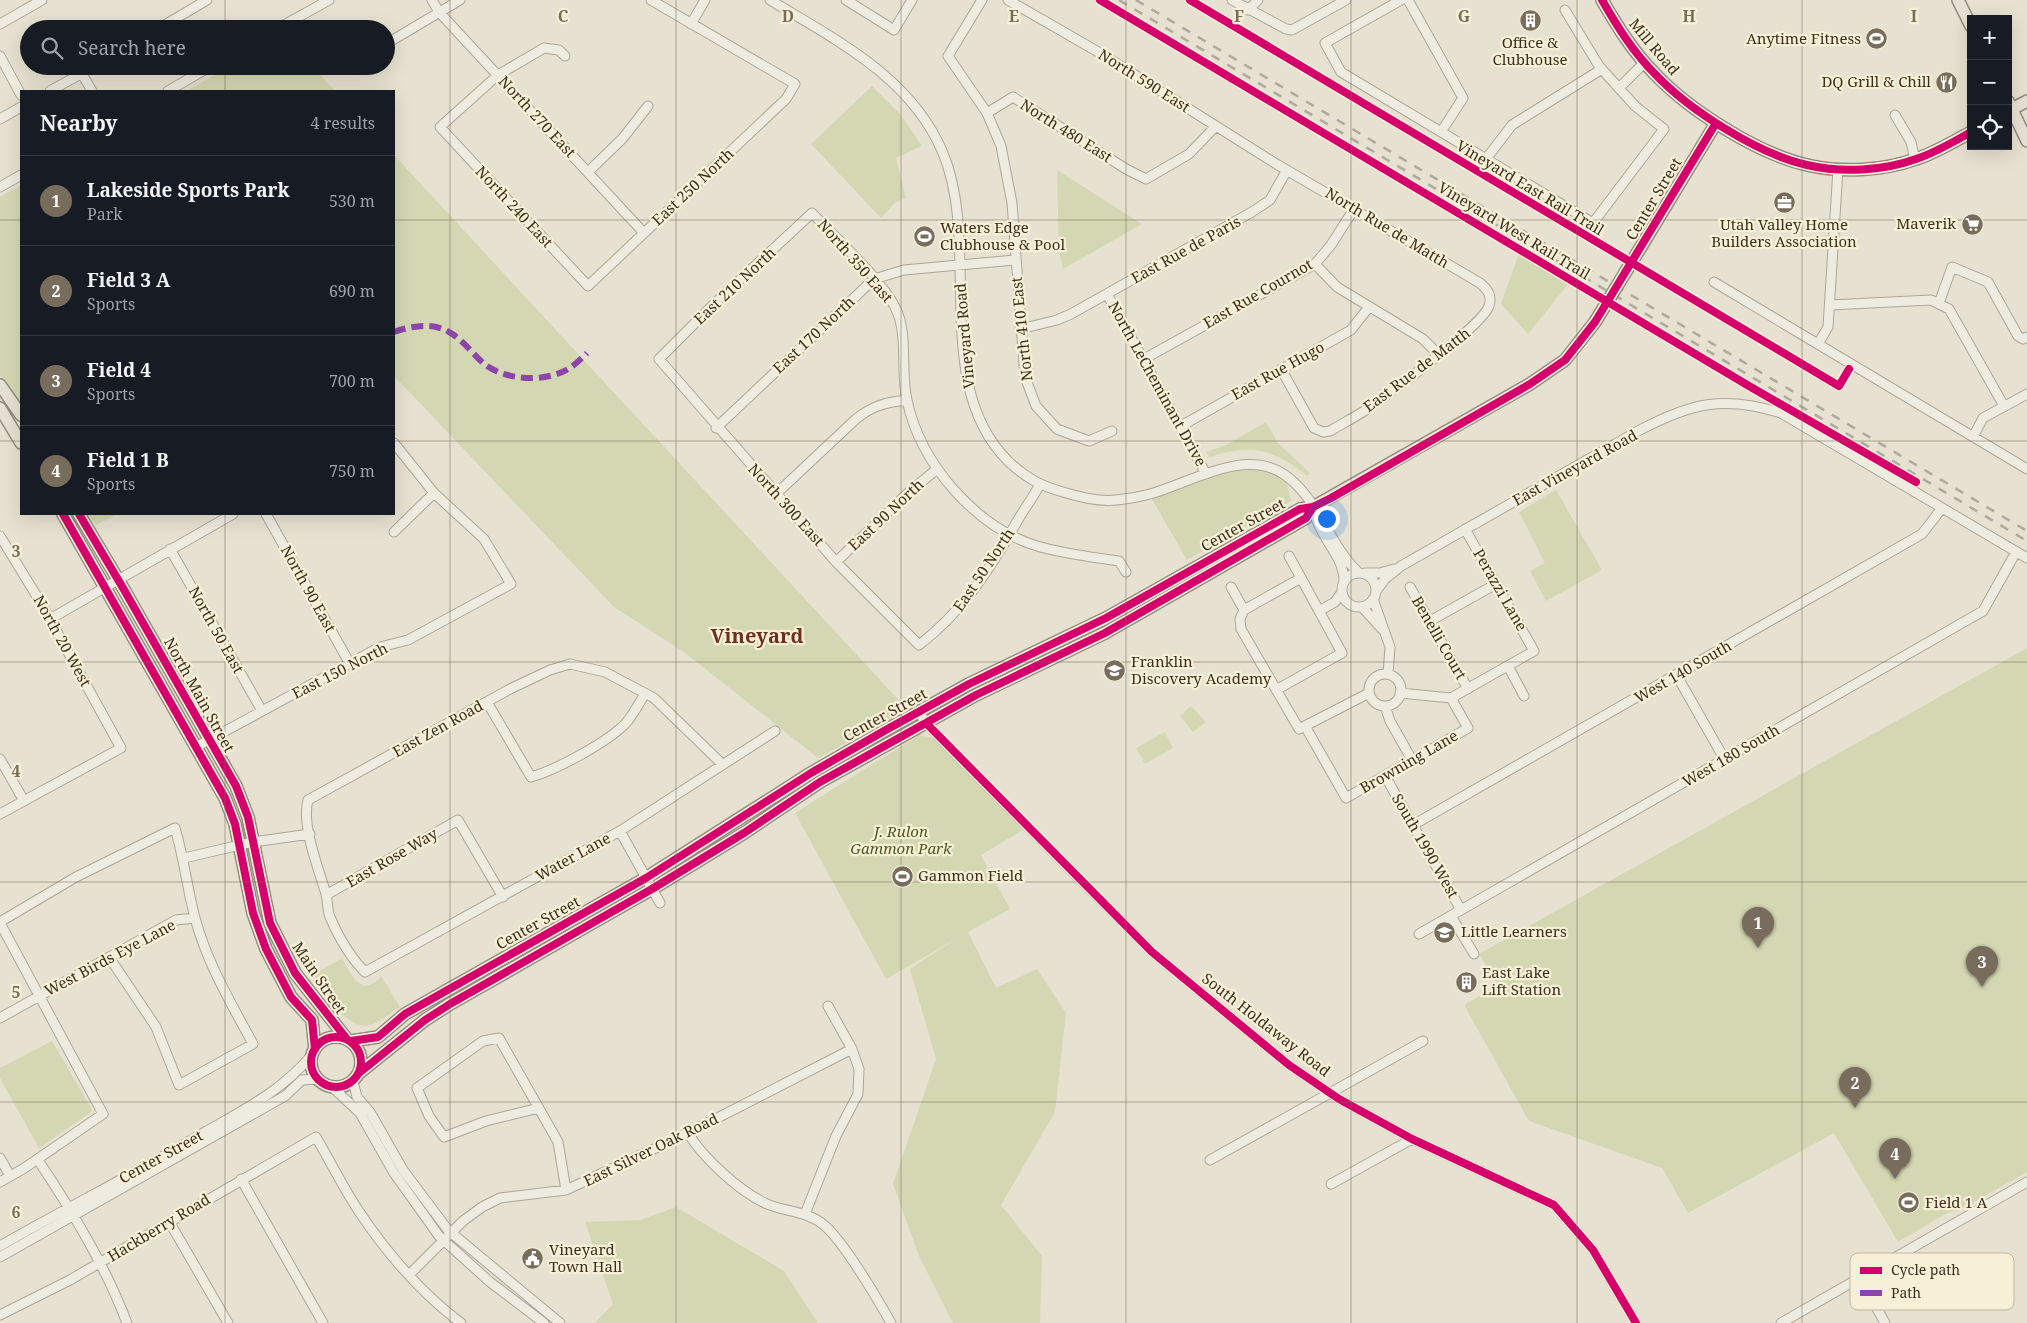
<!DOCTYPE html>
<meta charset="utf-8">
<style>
body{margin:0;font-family:"Noto Serif",serif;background:#242831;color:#f1f3f6}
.controls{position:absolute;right:15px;top:15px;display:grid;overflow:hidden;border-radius:0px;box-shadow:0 5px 20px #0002}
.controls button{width:45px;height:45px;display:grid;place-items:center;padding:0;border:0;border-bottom:1px solid #363941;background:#171b24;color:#f1f3f6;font:25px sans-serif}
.you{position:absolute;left:1326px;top:518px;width:18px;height:18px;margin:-12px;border:4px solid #fff;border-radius:50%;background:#1a73e8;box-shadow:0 0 0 8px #1a73e833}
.badge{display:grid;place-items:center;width:32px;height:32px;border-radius:50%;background:#786d5d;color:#fff;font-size:16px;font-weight:700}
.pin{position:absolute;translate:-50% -41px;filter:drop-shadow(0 1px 2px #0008)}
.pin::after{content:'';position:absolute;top:26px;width:18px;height:15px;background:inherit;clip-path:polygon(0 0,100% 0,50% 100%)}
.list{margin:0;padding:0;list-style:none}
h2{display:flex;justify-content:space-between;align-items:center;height:65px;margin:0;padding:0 20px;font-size:21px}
h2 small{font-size:16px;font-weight:400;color:#9ea1a6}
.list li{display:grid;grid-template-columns:32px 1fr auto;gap:15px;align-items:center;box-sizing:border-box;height:90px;padding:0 20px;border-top:1px solid #363941}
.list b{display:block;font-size:19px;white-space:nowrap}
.list p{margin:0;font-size:16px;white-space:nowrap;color:#9ea1a6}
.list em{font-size:16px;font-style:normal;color:#9ea1a6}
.icon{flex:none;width:28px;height:28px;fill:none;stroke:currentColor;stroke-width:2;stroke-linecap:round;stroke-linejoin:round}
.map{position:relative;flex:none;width:2027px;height:1323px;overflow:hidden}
.search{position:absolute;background:#171b24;box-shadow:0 5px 20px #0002;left:20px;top:20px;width:375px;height:55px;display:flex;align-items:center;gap:12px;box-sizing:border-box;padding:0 18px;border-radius:28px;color:#9ea1a6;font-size:19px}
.panel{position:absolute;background:#171b24;box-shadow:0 5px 20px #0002;left:20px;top:90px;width:375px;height:425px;border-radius:0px}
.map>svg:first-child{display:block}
</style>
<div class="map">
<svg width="2027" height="1323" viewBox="0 0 2027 1323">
<rect width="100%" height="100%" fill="#e6e1d0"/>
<!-- green -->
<path fill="#d4d8b2" d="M231 66H312L335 91H186Z
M872 86 901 115 922 146 896 158 906 198 895 203 881 218 811 144Z
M394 155 906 708 898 712 899 714 818 758 684 652 614 607 394 376Z
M1057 170 1142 224 1063 269 1059 251Z
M21 185V408L0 376V197Z
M1519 253 1569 283 1528 334 1501 304Z
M1266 422 1278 443 1310 473 1307 476C1274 449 1251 443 1210 457L1206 452 1226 445Z
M1245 465 1285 475 1291 501 1187 560 1149 494Z
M1556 490 1602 570 1546 601 1530 571 1545 563 1519 512Z
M87 514H118L96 525Z
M2027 648V1172L1960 1210 1947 1213 1898 1242 1834 1133 1688 1213 1662 1168 1529 1121 1464 1005 1498 985 1479 954Z
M1191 706 1206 722 1193 732 1180 716Z
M1165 732 1173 748 1145 764 1136 748Z
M919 735 933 738 1024 829 981 855 1010 909 968 932 996 988 1037 969 1066 1013 1055 1112 1001 1205 1042 1256 1040 1323H953L919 1256 893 1184 936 1059 910 969 956 939 886 979 795 813Z
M342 958C351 973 361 1000 381 976L400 1007C391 1012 382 1021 373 1024 348 1034 324 992 311 976Z
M52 1041 91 1108V1112L39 1148 0 1078V1068Z
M676 1207 784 1271 818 1323H595L613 1304 585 1222 640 1220Z"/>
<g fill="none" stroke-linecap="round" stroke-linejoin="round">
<defs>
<path id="minor" d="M432 0 439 12 644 233
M770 0C836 40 911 77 943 153 982 247 930 385 1009 462 1026 478 1041 486 1063 492 1079 497 1099 502 1116 500 1127 499 1139 497 1150 494 1190 483 1245 447 1285 475 1319 499 1329 545 1358 572
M846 0 894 30 912 0
M982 0 948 56 987 113 1001 146 1012 203 1025 377 1036 406 1057 429 1089 441 1112 431
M1008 0 1100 53 1278 165 1480 283C1488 290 1492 295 1489 306 1483 325 1391 392 1370 407 1358 416 1343 423 1330 431L1323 432 1314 428 1281 369
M1232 0 1286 29 1292 30 1346 0
M1401 0 1325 43 1341 72 1593 223 1664 129 1635 106 1599 66 1565 10
M1408 0 1463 98 1441 132
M1248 10 1258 0
M0 24 42 0
M691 24 705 0
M158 29 207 0
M277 29 329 0
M386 44 460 0
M0 56 21 95
M565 56 559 50 544 48 498 75 440 127 588 286 786 99 795 84 651 0
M82 74 92 91
M1619 88 1645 62
M50 91 95 66
M168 91 211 66
M987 113 1013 97 1126 169 1146 179 1189 154 1216 126
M1895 115 1911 142 1915 160
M0 119 21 107
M1486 159 1512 125 1602 69
M588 172 623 138 648 106
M0 187 21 175
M1315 264 1337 287 1423 339 1438 354
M1714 282 2027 469
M1107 294 1206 474
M1939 303 1952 267 1988 282 2018 336 2023 339 2027 337
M1830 305 1931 300 1949 309 2004 406
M1020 329 1057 320 1071 314 1252 212 1270 200 1287 170
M1818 344 1828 327 1838 169
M1144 359 1315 264 1331 245 1354 209
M1181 426 1351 330 1369 307
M716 428 874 279 904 270 1015 260
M1973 437 1983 418 2027 394
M1039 486C1032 499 1022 512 1015 525 989 571 961 613 919 645L836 562 659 359 714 304 812 213C836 238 880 278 895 307 909 334 900 370 907 400 920 463 975 527 1037 546 1064 554 1092 557 1119 561L1126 572
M776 494 856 419C872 406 886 402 907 400
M266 514 350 664
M1315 515C1321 539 1344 556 1344 581
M394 532 434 493
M0 536 41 603 121 748 0 814
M170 549 262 711
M836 562 908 493 937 469
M1342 590a17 17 0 1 1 34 0a17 17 0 1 1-34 0Z
M1365 573H1380L1394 569
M1301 578 1244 610 1240 619 1241 629 1299 729 1369 693
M1231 587 1244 610
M1410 587 1468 689
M1376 591 1385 579 1401 566 1638 431C1691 403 1723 395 1781 413L2027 558
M1373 599 1390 647 1388 674
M1362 607 1382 629
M1319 611 1335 602 1342 592
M50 619 233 514
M1430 621 1496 584
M1508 666 1524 696
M1369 690a16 16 0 1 1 32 0a16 16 0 1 1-32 0Z
M1677 676 1725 760
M1276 690 1342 653 1289 556
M1400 693 1451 698 1534 651 1465 529
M487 702 531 777C556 770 608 742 626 723 633 715 639 703 645 694
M1385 706 1390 721 1412 760
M919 712 926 723 950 748 1152 952 1289 1065 1339 1099 1412 1139 1554 1205 1593 1250 1636 1323
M1305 726 1346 798 1468 728 1451 698
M196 747 380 647 408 640 511 584 484 539 434 493 394 443
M0 759 24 801
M722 764 654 698 605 672 570 664 550 670 510 689 308 800C301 825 319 870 326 894 328 902 327 910 330 917 339 938 349 956 365 972L620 831 775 731
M1389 783 1461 910
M1413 825 1922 534 1942 508
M620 831 660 903
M184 858 253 842 310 834
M326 895 458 820 503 897
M1451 916 1474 954
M0 922 76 877 175 828C184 858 187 888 195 918 207 963 231 1003 253 1044L179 1085 156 1027 109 957
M0 923 103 1114 23 1169 0 1182
M1419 934 1983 611 2016 552
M0 1018 176 920 195 918
M353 1081 357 1097 370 1112 403 1170 448 1230 560 1323
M331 1086 360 1113 394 1173 439 1236 490 1282 544 1323
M539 1108 486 1121 444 1137 429 1116 417 1088 483 1041 499 1038 558 1142 566 1190
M688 1133C703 1158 740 1192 767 1204 786 1212 807 1211 824 1225 844 1242 877 1298 891 1323
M0 1158 10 1176
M38 1160C72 1211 105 1265 127 1323
M1210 1160 1423 1041
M241 1179 323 1323
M1331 1184 1412 1139
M805 1214 836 1136 858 1094 859 1069 852 1049 828 1006
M170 1223 228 1323
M0 1246C68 1207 138 1172 205 1132 247 1108 280 1092 312 1055
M0 1257 285 1096 302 1080 318 1079
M409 1275 463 1221 482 1207 500 1198 566 1190 688 1133 852 1049
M1860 1278 1885 1323
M0 1315 70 1280 316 1137C330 1161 343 1187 358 1210 386 1252 421 1293 461 1323
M1781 1323 2027 1182"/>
<path id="major" d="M1602 0C1617 26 1633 52 1655 74 1689 110 1758 154 1807 165 1841 173 1883 171 1916 159 1935 153 1953 142 1971 132
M1958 0 1971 26
M2008 101 2027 141
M2008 111 2027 101
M1647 237 1716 123
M0 385 21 415
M0 408 21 443
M63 514 225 798 235 824 253 913 266 949 291 997 312 1020 315 1049
M79 514 123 588 236 786 248 817 270 923 295 973 346 1038
M311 1062a25 25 0 1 1 50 0a25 25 0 1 1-50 0Z
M351 1041 378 1037 405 1014 646 878 811 773 884 731 969 684 1106 618 1300 509 1313 507 1530 384 1565 360 1595 322
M359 1073 425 1020 450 1004 652 889 744 833 820 782 976 695 1105 633 1306 518 1313 507"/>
</defs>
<!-- minor casing -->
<use href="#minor" stroke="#aca698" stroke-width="11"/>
<!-- major casing -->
<use href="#major" stroke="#928b7f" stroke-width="14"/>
<!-- minor -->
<use href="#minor" stroke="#eeebe1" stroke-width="9"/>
<!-- major -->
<use href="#major" stroke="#e6e2d3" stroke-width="11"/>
<!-- rail -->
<path stroke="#aeaaa1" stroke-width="2.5" stroke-dasharray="9 9" stroke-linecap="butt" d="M1119 0 2027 541
M1136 0 2027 531"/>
<defs>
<path id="major-bridge" d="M1595 322 1647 237"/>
</defs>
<!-- major-bridge casing -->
<use href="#major-bridge" stroke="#928b7f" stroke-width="14" stroke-linecap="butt"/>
<!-- major-bridge -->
<use href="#major-bridge" stroke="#e6e2d3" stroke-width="11"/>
<!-- quiet -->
<path stroke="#8e44ad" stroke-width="6" stroke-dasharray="12 6" stroke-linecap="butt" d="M394 332C411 326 432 322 449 332 462 339 472 353 483 363 505 381 546 383 570 368 576 364 582 358 587 353"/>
<defs>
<path id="cycleway" d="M1100 0 1749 386 1916 482
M1190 0 1839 386 1849 369
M1602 0C1617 26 1633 52 1655 74 1689 110 1758 154 1807 165 1841 173 1883 171 1916 159 1935 153 1953 142 1971 132
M63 514 225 798 235 824 253 913 266 949 291 997 312 1020 315 1049
M79 514 123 588 236 786 248 817 270 923 295 973 346 1038
M926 723 1152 952 1289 1065 1339 1099 1412 1139 1554 1205 1593 1250 1636 1323
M311 1062a25 25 0 1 1 50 0a25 25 0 1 1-50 0Z
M351 1041 378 1037 405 1014 646 878 811 773 884 731 969 684 1106 618 1300 509 1313 507 1331 498 1530 384 1565 360 1595 322 1716 123
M359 1073 425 1020 450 1004 652 889 744 833 820 782 976 695 1105 633 1306 518 1313 507"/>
</defs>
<!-- cycleway casing -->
<use href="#cycleway" stroke="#f7f0d6" stroke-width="11"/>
<!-- cycleway -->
<use href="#cycleway" stroke="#d6006c" stroke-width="8"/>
</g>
<!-- grid -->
<path fill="none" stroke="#786d5d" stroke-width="1" stroke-opacity="0.55" d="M225 0V29M450 0V1323M676 0V1323M901 0V1323M1126 0V1323M1351 0V1323M1577 0V1323M1802 0V1323M225 66V91M0 220H21M394 220H2027M0 441H21M394 441H2027M225 514V1323M0 662H2027M0 882H2027M0 1102H2027"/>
<!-- icons -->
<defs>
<symbol id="building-disc" viewBox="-11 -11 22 22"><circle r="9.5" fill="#786d5d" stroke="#f7f0d6"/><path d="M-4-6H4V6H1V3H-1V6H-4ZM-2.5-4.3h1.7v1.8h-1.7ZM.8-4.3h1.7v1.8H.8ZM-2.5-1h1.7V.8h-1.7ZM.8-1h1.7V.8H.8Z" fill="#fff"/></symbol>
<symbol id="stadium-disc" viewBox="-11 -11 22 22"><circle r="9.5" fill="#786d5d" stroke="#f7f0d6"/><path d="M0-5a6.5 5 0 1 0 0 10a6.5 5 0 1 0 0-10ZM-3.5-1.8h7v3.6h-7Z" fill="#fff"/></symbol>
<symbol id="restaurant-disc" viewBox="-11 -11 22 22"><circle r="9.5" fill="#786d5d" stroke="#f7f0d6"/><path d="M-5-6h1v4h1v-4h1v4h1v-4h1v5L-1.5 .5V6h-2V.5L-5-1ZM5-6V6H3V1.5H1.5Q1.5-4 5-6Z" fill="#fff"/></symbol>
<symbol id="office-disc" viewBox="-11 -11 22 22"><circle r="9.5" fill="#786d5d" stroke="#f7f0d6"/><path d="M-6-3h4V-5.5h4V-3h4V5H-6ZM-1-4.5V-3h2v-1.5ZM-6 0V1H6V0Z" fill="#fff"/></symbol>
<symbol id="supermarket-disc" viewBox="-11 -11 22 22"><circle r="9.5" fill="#786d5d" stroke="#f7f0d6"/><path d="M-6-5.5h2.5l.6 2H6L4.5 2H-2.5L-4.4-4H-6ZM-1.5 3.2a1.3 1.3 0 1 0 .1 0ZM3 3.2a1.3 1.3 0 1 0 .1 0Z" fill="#fff"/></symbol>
<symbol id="school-disc" viewBox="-11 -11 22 22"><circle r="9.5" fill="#786d5d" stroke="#f7f0d6"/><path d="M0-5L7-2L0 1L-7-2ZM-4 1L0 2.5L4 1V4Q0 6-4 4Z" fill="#fff"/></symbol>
<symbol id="civic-disc" viewBox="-11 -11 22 22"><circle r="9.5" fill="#786d5d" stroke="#f7f0d6"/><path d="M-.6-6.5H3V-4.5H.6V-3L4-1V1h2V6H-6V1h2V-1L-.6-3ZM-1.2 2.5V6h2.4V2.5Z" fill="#fff"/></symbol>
</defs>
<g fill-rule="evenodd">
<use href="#building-disc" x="1518" y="8" width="25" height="25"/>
<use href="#stadium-disc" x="1864" y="26" width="25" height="25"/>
<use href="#restaurant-disc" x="1934" y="70" width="25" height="25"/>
<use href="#office-disc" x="1772" y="190" width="25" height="25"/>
<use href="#supermarket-disc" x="1960" y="212" width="25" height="25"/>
<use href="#stadium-disc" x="912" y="224" width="25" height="25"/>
<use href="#school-disc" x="1102" y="658" width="25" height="25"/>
<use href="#stadium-disc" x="890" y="864" width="25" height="25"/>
<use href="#school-disc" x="1432" y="920" width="25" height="25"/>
<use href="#building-disc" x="1454" y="970" width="25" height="25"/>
<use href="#stadium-disc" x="1896" y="1190" width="25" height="25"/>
<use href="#civic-disc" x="520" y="1246" width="25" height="25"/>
</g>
<g text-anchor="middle" stroke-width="4.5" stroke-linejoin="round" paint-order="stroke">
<!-- poi labels -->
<g font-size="15" fill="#3c2f1f" stroke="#f7f0d6" text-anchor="start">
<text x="1861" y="44" text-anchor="end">Anytime Fitness</text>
<text x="1530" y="48" text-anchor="middle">Office &amp;<tspan x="1530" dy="17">Clubhouse</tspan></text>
<text x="1931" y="87" text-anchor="end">DQ Grill &amp; Chill</text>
<text x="1956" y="229" text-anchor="end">Maverik</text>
<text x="1784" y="230" text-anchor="middle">Utah Valley Home<tspan x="1784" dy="17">Builders Association</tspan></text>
<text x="940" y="233">Waters Edge<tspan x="940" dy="17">Clubhouse &amp; Pool</tspan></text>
<text x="1131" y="667">Franklin<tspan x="1131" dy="17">Discovery Academy</tspan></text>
<text x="918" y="881">Gammon Field</text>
<text x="1461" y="937">Little Learners</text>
<text x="1482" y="978">East Lake<tspan x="1482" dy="17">Lift Station</tspan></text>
<text x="1925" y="1208">Field 1 A</text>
<text x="549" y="1255">Vineyard<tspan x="549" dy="17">Town Hall</tspan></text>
</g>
<!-- street labels -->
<g font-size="15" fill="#3c2f1f" stroke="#f7f0d6">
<text transform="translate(1654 47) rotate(50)" y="5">Mill Road</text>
<text transform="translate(1144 81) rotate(32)" y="5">North 590 East</text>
<text transform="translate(537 117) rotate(47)" y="5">North 270 East</text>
<text transform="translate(1066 131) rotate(32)" y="5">North 480 East</text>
<text transform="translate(693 187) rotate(-43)" y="5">East 250 North</text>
<text transform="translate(1530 188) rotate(31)" y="5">Vineyard East Rail Trail</text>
<text transform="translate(1654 199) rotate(-59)" y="5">Center Street</text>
<text transform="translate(514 207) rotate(47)" y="5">North 240 East</text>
<text transform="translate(1387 228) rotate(31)" y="5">North Rue de Matth</text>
<text transform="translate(1514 231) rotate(31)" y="5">Vineyard West Rail Trail</text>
<text transform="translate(1186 250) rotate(-29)" y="5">East Rue de Paris</text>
<text transform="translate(855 261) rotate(49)" y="5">North 350 East</text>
<text transform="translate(735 286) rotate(-43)" y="5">East 210 North</text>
<text transform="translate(1258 294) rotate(-30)" y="5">East Rue Cournot</text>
<text transform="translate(1022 329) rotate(-96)" y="5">North 410 East</text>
<text transform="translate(814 335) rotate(-43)" y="5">East 170 North</text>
<text transform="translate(965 336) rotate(-95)" y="5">Vineyard Road</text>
<text transform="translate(1417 370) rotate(-37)" y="5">East Rue de Matth</text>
<text transform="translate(1278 371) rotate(-29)" y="5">East Rue Hugo</text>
<text transform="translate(1157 384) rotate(61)" y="5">North LeCheminant Drive</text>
<text transform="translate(1575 468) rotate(-29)" y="5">East Vineyard Road</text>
<text transform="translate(786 505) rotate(48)" y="5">North 300 East</text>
<text transform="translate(886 515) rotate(-43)" y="5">East 90 North</text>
<text transform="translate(1243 525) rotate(-29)" y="5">Center Street</text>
<text transform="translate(984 570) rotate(-56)" y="5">East 50 North</text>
<text transform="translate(308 589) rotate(61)" y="5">North 90 East</text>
<text transform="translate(1500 590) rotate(60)" y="5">Perazzi Lane</text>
<text transform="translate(216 630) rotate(61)" y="5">North 50 East</text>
<text transform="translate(1439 638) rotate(60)" y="5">Benelli Court</text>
<text transform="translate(62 641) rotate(61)" y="5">North 20 West</text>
<text transform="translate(340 671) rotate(-27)" y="5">East 150 North</text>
<text transform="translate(1683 672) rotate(-30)" y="5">West 140 South</text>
<text transform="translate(199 695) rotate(61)" y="5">North Main Street</text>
<text transform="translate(885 715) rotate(-29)" y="5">Center Street</text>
<text transform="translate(438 729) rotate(-29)" y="5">East Zen Road</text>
<text transform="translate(1731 756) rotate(-30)" y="5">West 180 South</text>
<text transform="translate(1409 762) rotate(-30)" y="5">Browning Lane</text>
<text transform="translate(1425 846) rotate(60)" y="5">South 1990 West</text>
<text transform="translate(573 857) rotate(-29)" y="5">Water Lane</text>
<text transform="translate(392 858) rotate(-30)" y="5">East Rose Way</text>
<text transform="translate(538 923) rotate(-29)" y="5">Center Street</text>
<text transform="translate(110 958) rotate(-28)" y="5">West Birds Eye Lane</text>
<text transform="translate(319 978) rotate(56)" y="5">Main Street</text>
<text transform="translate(1266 1025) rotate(38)" y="5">South Holdaway Road</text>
<text transform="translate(651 1150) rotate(-26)" y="5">East Silver Oak Road</text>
<text transform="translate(161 1157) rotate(-29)" y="5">Center Street</text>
<text transform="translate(159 1228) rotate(-31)" y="5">Hackberry Road</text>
</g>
<!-- park labels -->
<g font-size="15" font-style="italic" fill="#4a5a24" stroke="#f7f0d6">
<text x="901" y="837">J. Rulon<tspan x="901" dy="17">Gammon Park</tspan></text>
</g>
<!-- district labels -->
<g font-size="20" font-weight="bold" fill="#6b311c" stroke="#f7f0d6">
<text x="757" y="643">Vineyard</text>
</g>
</g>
<!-- legend -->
<rect x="1850" y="1253" width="164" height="57" rx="8" fill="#f7f0d6" stroke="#bfb69f" stroke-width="1"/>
<rect x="1860" y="1267" width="22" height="7" fill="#d6006c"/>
<rect x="1860" y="1290" width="22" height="6" fill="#8e44ad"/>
<g font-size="14" fill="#3c2f1f">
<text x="1891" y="1275">Cycle path</text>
<text x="1891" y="1298">Path</text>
</g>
<g font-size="16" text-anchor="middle" font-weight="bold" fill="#786d5d" stroke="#f7f0d6" stroke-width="4.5" stroke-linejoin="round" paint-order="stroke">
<text x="563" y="22">C</text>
<text x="788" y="22">D</text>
<text x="1014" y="22">E</text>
<text x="1239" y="22">F</text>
<text x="1464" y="22">G</text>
<text x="1689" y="22">H</text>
<text x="1914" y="22">I</text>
<text x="16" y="557">3</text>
<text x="16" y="777">4</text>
<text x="16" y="998">5</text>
<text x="16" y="1218">6</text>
</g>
</svg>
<div class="controls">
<button>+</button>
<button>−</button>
<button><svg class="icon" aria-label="locate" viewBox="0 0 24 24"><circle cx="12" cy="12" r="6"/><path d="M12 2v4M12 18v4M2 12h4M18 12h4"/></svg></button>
</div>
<div class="you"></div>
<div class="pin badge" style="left:1758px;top:948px">1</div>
<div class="pin badge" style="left:1855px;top:1108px">2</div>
<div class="pin badge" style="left:1982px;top:987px">3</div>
<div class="pin badge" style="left:1895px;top:1179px">4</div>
<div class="search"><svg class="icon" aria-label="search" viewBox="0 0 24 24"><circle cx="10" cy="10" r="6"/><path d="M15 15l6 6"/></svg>Search here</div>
<section class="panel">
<h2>Nearby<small>4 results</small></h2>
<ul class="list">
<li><span class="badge">1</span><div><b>Lakeside Sports Park</b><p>Park</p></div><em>530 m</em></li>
<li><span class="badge">2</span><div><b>Field 3 A</b><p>Sports</p></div><em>690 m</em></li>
<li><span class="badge">3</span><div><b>Field 4</b><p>Sports</p></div><em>700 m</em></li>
<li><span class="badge">4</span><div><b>Field 1 B</b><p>Sports</p></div><em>750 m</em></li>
</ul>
</section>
</div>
